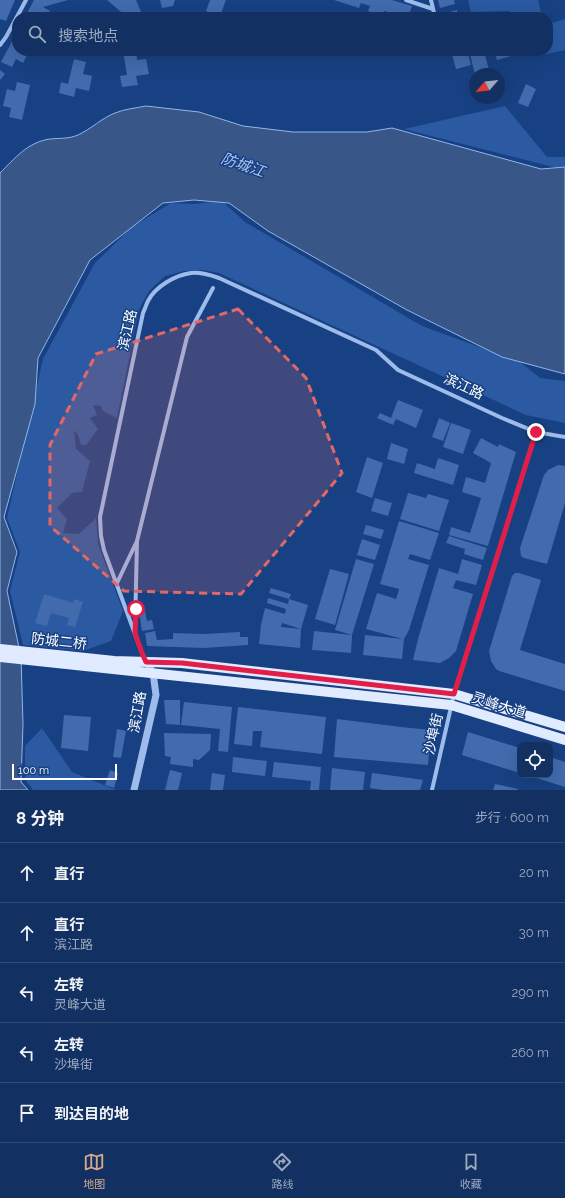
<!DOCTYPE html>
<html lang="zh">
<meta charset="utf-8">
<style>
body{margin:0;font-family:Raleway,"Noto Sans SC",sans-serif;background:#1b3968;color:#f1f3f6}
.controls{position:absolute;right:12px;bottom:12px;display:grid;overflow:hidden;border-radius:8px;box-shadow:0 4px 16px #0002}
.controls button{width:36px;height:36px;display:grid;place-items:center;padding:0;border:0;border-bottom:1px solid #314c77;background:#123162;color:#f1f3f6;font:20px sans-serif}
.compass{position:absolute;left:469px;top:68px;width:36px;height:36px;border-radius:50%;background:#123162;box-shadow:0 4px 16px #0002;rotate:242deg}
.scale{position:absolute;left:12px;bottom:10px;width:105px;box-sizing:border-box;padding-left:4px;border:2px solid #fff;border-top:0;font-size:11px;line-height:14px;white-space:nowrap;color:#fff;-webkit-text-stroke:3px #184183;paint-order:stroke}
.stop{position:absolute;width:12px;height:12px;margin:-9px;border:3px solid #e11d48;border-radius:50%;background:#fff}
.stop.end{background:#e11d48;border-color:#fff;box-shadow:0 1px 4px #0008}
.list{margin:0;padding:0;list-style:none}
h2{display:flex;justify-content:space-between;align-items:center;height:52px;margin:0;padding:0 16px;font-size:17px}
h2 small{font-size:13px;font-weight:400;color:#9ca9be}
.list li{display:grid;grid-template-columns:26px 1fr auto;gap:12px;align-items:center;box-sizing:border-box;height:60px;padding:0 16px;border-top:1px solid #314c77}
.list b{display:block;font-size:15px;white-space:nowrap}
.list p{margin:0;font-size:13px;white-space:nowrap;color:#9ca9be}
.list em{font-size:13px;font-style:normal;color:#9ca9be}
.icon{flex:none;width:22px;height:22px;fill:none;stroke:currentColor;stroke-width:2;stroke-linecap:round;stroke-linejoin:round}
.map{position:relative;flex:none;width:565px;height:790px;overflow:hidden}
.search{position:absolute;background:#123162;box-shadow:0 4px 16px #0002;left:12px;right:12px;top:12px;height:44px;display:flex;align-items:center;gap:10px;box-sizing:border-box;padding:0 14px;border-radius:16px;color:#9ca9be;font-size:15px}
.sheet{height:352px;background:#123162}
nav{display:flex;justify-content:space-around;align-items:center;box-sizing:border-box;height:56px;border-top:1px solid #314c77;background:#123162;font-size:11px;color:#9ca9be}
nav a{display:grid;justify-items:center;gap:2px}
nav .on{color:#d6ab8b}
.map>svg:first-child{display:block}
</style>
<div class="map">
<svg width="565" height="790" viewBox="0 0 565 790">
<rect width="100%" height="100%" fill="#184183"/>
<!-- green -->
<path fill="#2b5aa2" d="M468 0H538L542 17H513L509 11 471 12Z
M565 19V50L537 56 534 51H548V24Z
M505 106 547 157H565V170L404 129Z
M222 201 245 222 422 326 520 362 540 378 565 381V423L526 415 219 273 203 270 184 271 165 276 149 291 139 309 117 418 103 411 101 406 93 405 97 415 90 418 98 429 86 445H81L78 435 74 430 76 449 90 461 82 492 72 493 57 508 67 519 63 533 79 534 96 518 98 544 123 611 111 641 83 651 23 645 10 591 20 552 7 518 43 359 95 263 132 227 171 203 194 204Z
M42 728 72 772 116 790H33L25 779V746Z"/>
<!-- water -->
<path fill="#385687" stroke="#8fb6ee" d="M146 106 199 112 243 126 293 132H367L392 128 541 169 565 167V374L502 357 407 310 268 231 229 203 194 200 163 203 90 260 38 358 35 404 4 517 17 552 7 591 21 657 23 724 21 782 28 790H0V173C15 158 28 142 50 139 59 138 69 139 78 135 91 129 102 118 115 113 125 109 136 108 146 106Z"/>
<!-- building -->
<path fill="#416bad" d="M0 0H15L6 21 0 19V11L5 13 0 11Z
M34 0H68L43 7 50 11 47 17H25Z
M107 0H136L141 12 127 17Z
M160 0H175L173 6 162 8Z
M210 0H226L220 16 206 11Z
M334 0H392L412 6 408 17H404L384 11 382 16 368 11 370 6 361 3 359 8Z
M438 0H454L455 4 440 8Z
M457 10 458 17H442V14Z
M17 32V51H29L23 63 16 59 12 67 1 62Z
M123 51H136L137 60 146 59 149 74 136 76 138 85 122 87 120 76 127 75Z
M451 51H467L471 65 456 69Z
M469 51H484L490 74H475Z
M494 51H509L511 56 497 60Z
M74 59 86 62 83 74 92 76 89 91 76 88 74 97 59 93 61 82 68 84Z
M0 70 5 74 0 80Z
M17 82 30 85 22 120 9 117 11 108 3 106 7 89 15 91Z
M526 84 536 89 528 107 518 103Z
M398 400 423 410 416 428 396 419 393 425 377 418 380 413 391 418Z
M439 418 450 423 443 441 432 437Z
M451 423 471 430 463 454 443 447Z
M481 438 498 447 499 444 516 452 488 546 449 535 451 527 470 533 481 498 462 492 466 477 485 483 491 463 473 453Z
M391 443 408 449 404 464 387 459Z
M367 457 383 463 372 498 356 492Z
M438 458 459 465 453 485 414 473 417 463 435 469Z
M558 465 565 466V503L547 564 524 558 521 556 520 548 544 475 548 470Z
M408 493 426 498 428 494 449 500 439 531 400 519Z
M375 498 392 503 388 516 371 511Z
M399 521 439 533 430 560 410 554 408 559 429 565 409 630 404 639 402 659 363 655 365 635 403 639 366 629 377 593 396 599 398 593 399 589 380 584Z
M366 525 384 530 381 539 363 534Z
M449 536 487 548 483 560 464 554 465 549 446 543Z
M362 539 380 545 375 560 357 555Z
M356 559 374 564 352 635 335 630Z
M462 559 482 565 476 585 456 580 453 588 473 594 456 651 449 658 440 663 413 660 418 639 439 568 458 574Z
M330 569 349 574 335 625 315 619Z
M515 573H519L541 580 520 650 565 664V691L499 671 496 669 491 661 489 651 512 576Z
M271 588 291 594 289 599 269 593Z
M44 594 73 603 74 599 83 602 75 627 67 625 69 618 51 613 47 626 35 623Z
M268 598 288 604 289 599 308 605 301 629 282 623 281 627 301 629 300 648 259 644 261 625 265 608 285 614 286 609 267 603Z
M145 611 147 621 152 620 154 629 142 631 139 612Z
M155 631 157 640 173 639V633L204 634 240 632V637H248V645L204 648 147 646 145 633Z
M314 631 352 635 351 653 312 650Z
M164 700H180V725L166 724Z
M184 702 232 707 228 752 218 751 220 729 181 725Z
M238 707 326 717 322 754 260 747 262 731H253L252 746 234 744Z
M64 715 91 717 88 751 61 748Z
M337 719 401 727 431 730 428 765 334 757Z
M117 729 126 731 121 758 113 757Z
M468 732 520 748V773L462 755Z
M164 733 211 734 210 750 199 760 193 759V767L170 764 171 757 165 756Z
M233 757 267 761 265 776 232 772Z
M550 757 565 762V787L527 775H550Z
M274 762 321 767 319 790H310L311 781 272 777Z
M332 768 365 772 363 790H330Z
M110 770 118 773 114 788 105 785Z
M170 770 182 773 178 790H165Z
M212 773 225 775 223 790H210Z
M372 773 410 778 423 780 420 790H383L370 788Z
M495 784 518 789V790H493Z"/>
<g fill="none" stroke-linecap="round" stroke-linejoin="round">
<!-- minor -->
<path stroke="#9dbcec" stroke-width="4" d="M406 0 433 9
M431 0 435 17
M0 45 6 37 26 0
M117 583 136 543
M135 629 137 541 187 337 213 288
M146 661 142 653 104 550 101 536 100 517 143 313C145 309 146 305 148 301 155 287 175 275 191 273 201 272 210 275 219 278L376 350 398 370 502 418 536 432 565 437
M432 790 454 694 536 432"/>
<!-- tertiary -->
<path stroke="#9dbcec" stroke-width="7" d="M134 790 156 695 153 673 146 661"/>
<!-- primary -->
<path stroke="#e1ebff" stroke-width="10" d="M0 649 114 661 182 663 454 694 565 727
M0 657 451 705 565 740"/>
</g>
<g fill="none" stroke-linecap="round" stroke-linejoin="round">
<!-- route -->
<path stroke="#e11d48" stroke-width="5" d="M136 609 135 633 142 653 146 662 182 663 454 694 536 432"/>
</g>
<!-- marked area -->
<path fill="#e26868" fill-opacity="0.2" stroke="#e26868" stroke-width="3" stroke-dasharray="8 5" stroke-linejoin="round" d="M238 309 306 378 342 473 241 594 124 591 50 526V445L96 354Z"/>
<g text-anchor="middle" stroke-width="3" stroke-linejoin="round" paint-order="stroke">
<!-- street labels -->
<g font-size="14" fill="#fff" stroke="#184183">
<text transform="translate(127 330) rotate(-77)" y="5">滨江路</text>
<text transform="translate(464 386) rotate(25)" y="5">滨江路</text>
<text transform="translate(59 641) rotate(6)" y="5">防城二桥</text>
<text transform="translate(499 705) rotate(17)" y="5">灵峰大道</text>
<text transform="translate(137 712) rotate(-80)" y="5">滨江路</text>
<text transform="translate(433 734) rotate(-77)" y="5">沙埠街</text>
</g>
<!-- water labels -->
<g font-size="15" font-style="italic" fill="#a8c6f4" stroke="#184183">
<text transform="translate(243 165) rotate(19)" y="5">防城江</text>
</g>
</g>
</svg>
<div class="controls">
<button><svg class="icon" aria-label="locate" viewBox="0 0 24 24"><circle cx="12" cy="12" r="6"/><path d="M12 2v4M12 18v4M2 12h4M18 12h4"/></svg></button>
</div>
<svg class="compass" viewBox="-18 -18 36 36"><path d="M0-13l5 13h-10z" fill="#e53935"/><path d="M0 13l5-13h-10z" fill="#9ca9be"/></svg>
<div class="scale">100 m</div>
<div class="stop" style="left:136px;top:609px"></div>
<div class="stop end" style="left:536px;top:432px"></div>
<div class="search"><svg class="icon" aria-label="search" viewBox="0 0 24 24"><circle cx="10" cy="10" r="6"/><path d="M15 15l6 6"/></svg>搜索地点</div>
</div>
<section class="sheet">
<h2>8 分钟<small>步行 · 600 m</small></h2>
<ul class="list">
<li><svg class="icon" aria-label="ahead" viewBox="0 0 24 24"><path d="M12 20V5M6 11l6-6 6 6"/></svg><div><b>直行</b></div><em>20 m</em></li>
<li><svg class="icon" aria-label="ahead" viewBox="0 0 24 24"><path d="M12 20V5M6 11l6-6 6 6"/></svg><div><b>直行</b><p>滨江路</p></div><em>30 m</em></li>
<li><svg class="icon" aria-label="left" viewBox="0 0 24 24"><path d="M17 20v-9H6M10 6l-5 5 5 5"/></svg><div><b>左转</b><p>灵峰大道</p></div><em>290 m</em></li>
<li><svg class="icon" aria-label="left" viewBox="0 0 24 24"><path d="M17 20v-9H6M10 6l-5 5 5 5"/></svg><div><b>左转</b><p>沙埠街</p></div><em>260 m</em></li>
<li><svg class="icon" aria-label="arrive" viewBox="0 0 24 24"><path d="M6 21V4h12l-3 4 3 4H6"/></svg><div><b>到达目的地</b></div></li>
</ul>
</section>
<nav>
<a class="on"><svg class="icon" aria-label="map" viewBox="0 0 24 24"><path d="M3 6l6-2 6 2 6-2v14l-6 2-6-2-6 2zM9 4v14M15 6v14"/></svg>地图</a>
<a><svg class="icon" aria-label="directions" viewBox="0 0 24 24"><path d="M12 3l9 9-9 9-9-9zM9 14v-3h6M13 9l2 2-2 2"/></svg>路线</a>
<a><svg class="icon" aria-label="saved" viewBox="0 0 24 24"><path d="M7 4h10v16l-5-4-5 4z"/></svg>收藏</a>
</nav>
